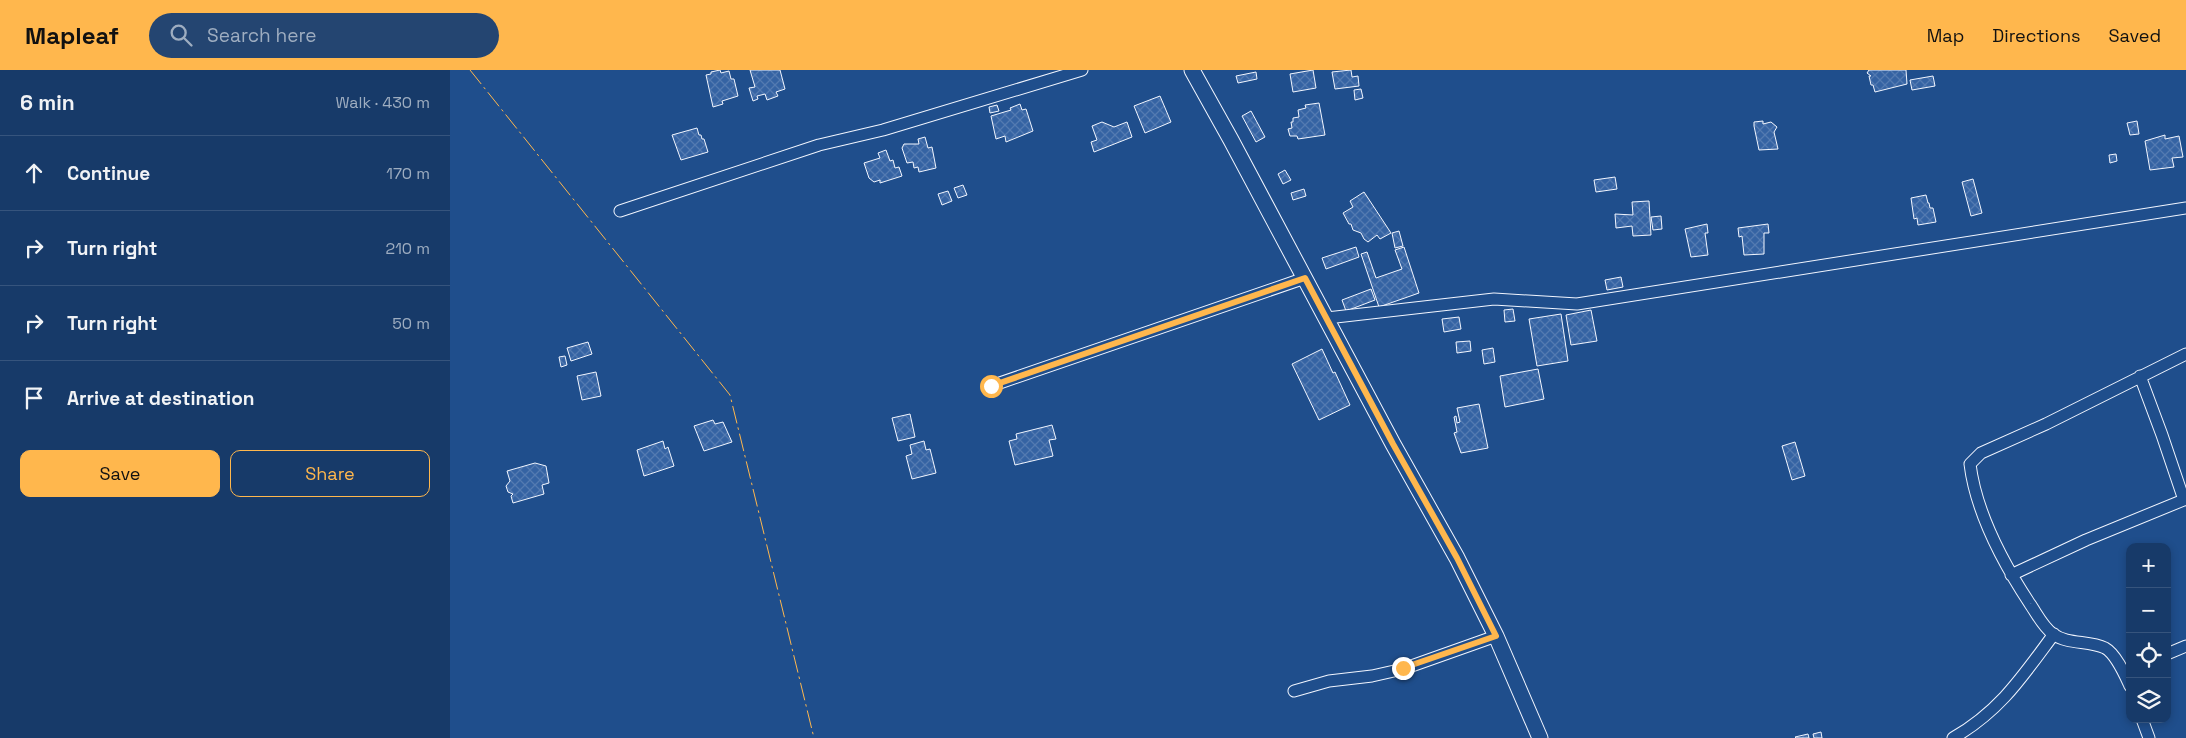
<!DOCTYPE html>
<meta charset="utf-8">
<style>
body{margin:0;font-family:"Space Grotesk",sans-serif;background:#244571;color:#f1f3f6}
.controls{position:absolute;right:15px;bottom:15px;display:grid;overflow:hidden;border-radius:10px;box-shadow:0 2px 8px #0003}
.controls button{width:45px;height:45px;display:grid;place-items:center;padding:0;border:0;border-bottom:1px solid #36547d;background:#173a69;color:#f1f3f6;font:25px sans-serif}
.stop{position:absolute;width:15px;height:15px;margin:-11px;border:4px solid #ffb74d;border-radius:50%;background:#fff}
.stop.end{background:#ffb74d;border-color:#fff;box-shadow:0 1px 5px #0008}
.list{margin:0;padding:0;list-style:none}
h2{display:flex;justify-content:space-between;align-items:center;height:65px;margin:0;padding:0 20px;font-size:21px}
h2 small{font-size:16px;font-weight:400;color:#9eadc0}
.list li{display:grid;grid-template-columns:32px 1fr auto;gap:15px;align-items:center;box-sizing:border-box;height:75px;padding:0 20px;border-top:1px solid #36547d}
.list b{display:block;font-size:19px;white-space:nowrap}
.list em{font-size:16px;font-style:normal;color:#9eadc0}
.actions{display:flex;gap:10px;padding:15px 20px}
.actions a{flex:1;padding:11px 0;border:1px solid #ffb74d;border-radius:10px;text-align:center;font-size:18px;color:#ffb74d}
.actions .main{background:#ffb74d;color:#111}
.icon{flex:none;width:28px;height:28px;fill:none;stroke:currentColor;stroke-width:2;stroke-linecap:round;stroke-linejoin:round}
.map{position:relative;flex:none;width:1736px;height:668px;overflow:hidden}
header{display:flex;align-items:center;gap:30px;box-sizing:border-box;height:70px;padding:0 25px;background:#ffb74d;color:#111}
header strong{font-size:24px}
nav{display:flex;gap:28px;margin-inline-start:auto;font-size:18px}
.search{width:350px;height:45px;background:#244571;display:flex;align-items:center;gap:12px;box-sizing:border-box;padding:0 18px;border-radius:28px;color:#9eadc0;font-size:19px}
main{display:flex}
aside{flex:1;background:#173a69}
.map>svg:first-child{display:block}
</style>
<header>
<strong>Mapleaf</strong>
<div class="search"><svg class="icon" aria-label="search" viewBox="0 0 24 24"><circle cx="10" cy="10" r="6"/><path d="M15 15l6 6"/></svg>Search here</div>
<nav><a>Map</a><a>Directions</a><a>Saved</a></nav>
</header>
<main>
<aside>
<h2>6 min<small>Walk · 430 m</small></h2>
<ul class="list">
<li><svg class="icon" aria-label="ahead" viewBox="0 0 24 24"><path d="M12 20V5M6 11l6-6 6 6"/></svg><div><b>Continue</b></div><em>170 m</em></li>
<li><svg class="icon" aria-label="right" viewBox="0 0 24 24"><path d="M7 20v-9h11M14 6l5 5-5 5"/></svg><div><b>Turn right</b></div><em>210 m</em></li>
<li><svg class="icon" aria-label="right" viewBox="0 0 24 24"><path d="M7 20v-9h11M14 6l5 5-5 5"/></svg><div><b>Turn right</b></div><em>50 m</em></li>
<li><svg class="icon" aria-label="arrive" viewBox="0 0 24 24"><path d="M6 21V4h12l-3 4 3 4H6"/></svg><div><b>Arrive at destination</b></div></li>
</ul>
<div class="actions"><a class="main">Save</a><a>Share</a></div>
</aside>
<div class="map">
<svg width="1736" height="668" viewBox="0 0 1736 668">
<defs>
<pattern id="building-cross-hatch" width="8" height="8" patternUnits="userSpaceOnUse" patternTransform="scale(1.25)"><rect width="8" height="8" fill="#3563a3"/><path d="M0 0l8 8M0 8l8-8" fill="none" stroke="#537ab1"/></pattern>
</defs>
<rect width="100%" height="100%" fill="#1f4e8c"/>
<!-- building -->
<path fill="url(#building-cross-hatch)" stroke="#f2f6ff" d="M270 0 271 3 279 1 281 9H284L288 26 272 31 273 34 263 37 256 5 261 4V2Z
M300 0H330L335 19 326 22 328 26 317 30 315 24 307 26 308 29 303 31 299 18 305 17Z
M863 0 866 18 843 22 840 4Z
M901 0 902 7 908 6 909 16 885 19 882 2Z
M1419 0H1456L1457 14 1425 22 1423 15H1421L1419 6H1421L1417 3Z
M806 2 807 9 788 13 786 6Z
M1483 6 1485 16 1462 20 1460 10Z
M911 19 913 28 905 30 904 20Z
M710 26 721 52 695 63 684 36Z
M869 33 875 65 848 69 847 66H840L838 59 842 58 841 52H843V48L849 47 848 40 856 38 855 35Z
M570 34 572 40 576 39 583 61 556 72 555 66 546 69 541 46 561 40 560 38Z
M547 35 549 41 540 43 539 37Z
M801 41 815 67 806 72 792 46Z
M1313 51V54L1321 52 1327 57 1324 62 1328 79 1309 80 1304 56V52Z
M1687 51 1689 64 1680 65 1677 53Z
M652 52 664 57 677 52 682 67 644 82 641 72 647 70 642 56Z
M247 58 249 65H251L252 69H254L258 82 231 90 222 65Z
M1715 65V69L1729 66 1733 87 1722 88 1724 97 1700 100 1695 71Z
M475 67 478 78 482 77 486 98 469 102 468 97 464 98 463 92 457 93 452 78 454 74H469L468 69Z
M436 80 440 91 443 90 445 98 449 97 452 106 430 113V110L424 112 419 108 414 93 430 88 428 83Z
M1666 84 1667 91 1660 93 1659 85Z
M835 100 841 110 833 114 828 104Z
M1165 107 1167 119 1146 122 1144 110Z
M1523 109 1532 143 1521 146 1512 112Z
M513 115 517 125 508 128 504 118Z
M854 119 856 126 843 130 841 123Z
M498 121 502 131 492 135 488 124Z
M914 122 941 163 930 169 927 165 918 172 914 169 911 163 903 160 901 154H899L893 143 903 137 900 131Z
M1476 125 1478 133H1479L1480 138H1483L1486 152 1468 155 1467 148 1464 149 1461 128Z
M1199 131 1201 165 1183 166 1182 156 1166 158 1165 144 1183 145 1182 132Z
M1211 146 1212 159 1203 160 1201 147Z
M1257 154 1258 163H1255L1258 185 1241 187 1235 159Z
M1318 154 1319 163H1314V184L1294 185 1292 166 1289 167 1288 158Z
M949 161 953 176 945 178 942 163Z
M906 177 909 187 876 199 872 188Z
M954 177 969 223 929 237 911 184 917 182 926 208 952 199 945 180Z
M1171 207 1173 217 1157 220 1155 210Z
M921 219 925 230 896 241 892 230Z
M1063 239 1065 251 1055 252 1054 240Z
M1141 240 1147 271 1121 275 1116 245Z
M1111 244 1118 291 1087 296 1079 249Z
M1009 247 1011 259 994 262 992 249Z
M1020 271 1021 281 1007 283 1006 272Z
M138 272 142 284 121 291 117 278Z
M1043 278 1045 292 1034 294 1032 280Z
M872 279 883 303 885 302 900 335 869 350 842 294Z
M115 286 117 295 111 297 109 287Z
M1088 299 1094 329 1055 337 1050 306Z
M146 302 151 326 132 330 127 306Z
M1029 334 1038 378 1011 383 1004 363 1007 362 1004 347 1006 346 1007 353 1010 352 1007 338Z
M460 344 465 367 448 371 442 348Z
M263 350 265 354 273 352 282 372 254 381 244 356Z
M602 355 606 369 599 370 603 386 565 395 559 371 567 369 566 364Z
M213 371 215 379 218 377 224 396 194 406 187 380Z
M474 371 476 380 480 379 486 403 462 409 456 386 462 384 460 375Z
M1345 372 1355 406 1342 410 1332 376Z
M85 393 96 396 99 413 92 415 94 424 63 433 61 426 63 424 58 422 56 416 60 411 57 401Z
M1371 662 1372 668H1364L1363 664Z
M1358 664 1359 668H1346L1345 667Z"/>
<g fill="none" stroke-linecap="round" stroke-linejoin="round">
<defs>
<path id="minor" d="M170 141 369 75 433 60 632 0
M877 248 1044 229 1127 234 1736 138
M1690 306 1712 365 1734 430
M541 316 855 208
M1561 505 1636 470 1736 429
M1717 584 1736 576
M1680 616C1675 605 1666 584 1655 578 1639 570 1618 575 1603 564 1593 557 1587 544 1580 534 1553 493 1526 443 1520 394L1531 383 1596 354 1736 284
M844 621 879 611 922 606 953 599 1046 566
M1692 649 1699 668
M1503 668C1550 641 1572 607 1604 564"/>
<path id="tertiary" d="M742 0 781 70 943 374 1007 488 1046 566 1090 668"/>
</defs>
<!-- minor casing -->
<use href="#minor" stroke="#f2f6ff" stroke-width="13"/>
<!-- tertiary casing -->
<use href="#tertiary" stroke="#f2f6ff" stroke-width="17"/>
<!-- minor -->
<use href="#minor" stroke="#1f4e8c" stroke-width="11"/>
<!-- tertiary -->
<use href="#tertiary" stroke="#1f4e8c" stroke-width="15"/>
<!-- power -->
<path stroke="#ffb74d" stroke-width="1" stroke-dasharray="18 4 2.5 4" stroke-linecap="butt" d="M20 0 280 325 364 668"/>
</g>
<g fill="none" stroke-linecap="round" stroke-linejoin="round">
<!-- route -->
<path stroke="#ffb74d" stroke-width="6" d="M541 316 855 208 943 374 1007 488 1046 566 953 598"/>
</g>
</svg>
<div class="controls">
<button>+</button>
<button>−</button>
<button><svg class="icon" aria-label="locate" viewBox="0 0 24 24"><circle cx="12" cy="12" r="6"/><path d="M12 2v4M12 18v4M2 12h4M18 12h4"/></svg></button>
<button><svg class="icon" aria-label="layers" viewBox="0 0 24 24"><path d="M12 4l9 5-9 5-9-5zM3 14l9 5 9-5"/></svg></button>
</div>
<div class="stop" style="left:541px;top:316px"></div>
<div class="stop end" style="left:953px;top:598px"></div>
</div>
</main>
